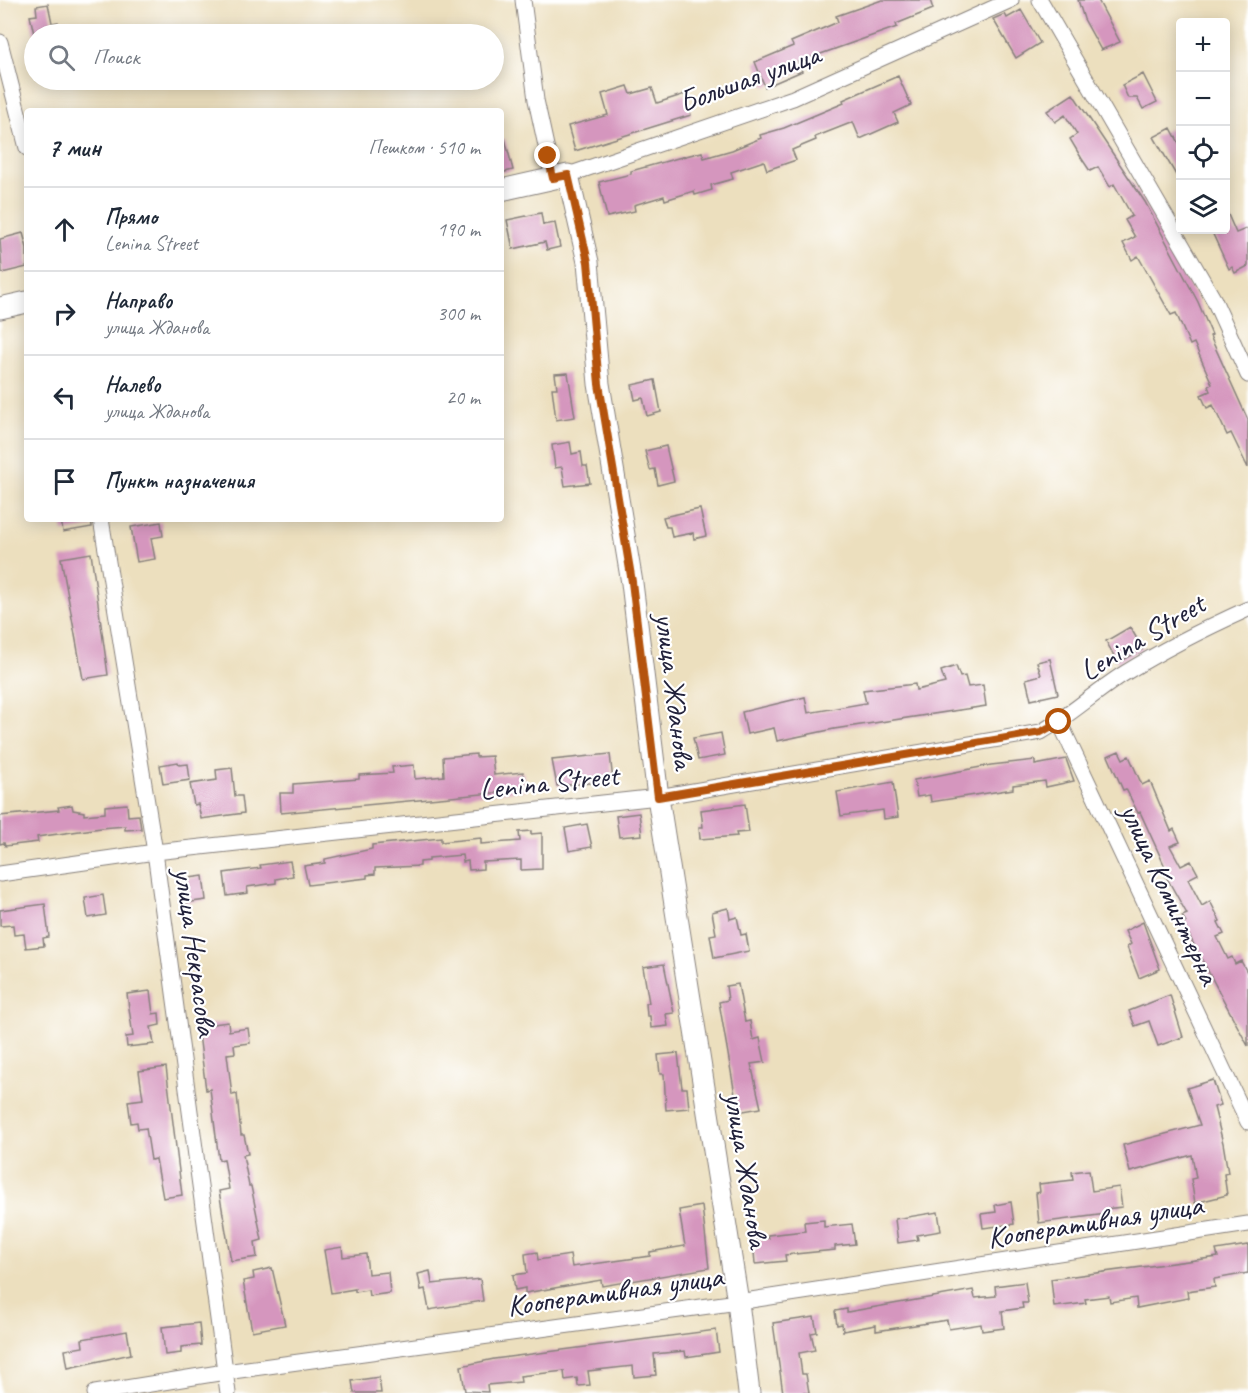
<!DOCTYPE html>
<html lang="ru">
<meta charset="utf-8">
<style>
body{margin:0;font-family:Caveat,sans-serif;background:#f2f2f3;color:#1f2937}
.controls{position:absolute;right:18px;top:18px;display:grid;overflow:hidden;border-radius:6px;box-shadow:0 3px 15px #0003}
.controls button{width:54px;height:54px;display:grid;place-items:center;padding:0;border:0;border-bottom:2px solid #e0e1e3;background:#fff;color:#1f2937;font:30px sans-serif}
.stop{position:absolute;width:18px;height:18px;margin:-14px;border:4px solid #b45309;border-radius:50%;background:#fff}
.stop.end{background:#b45309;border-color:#fff;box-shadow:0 2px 6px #0008}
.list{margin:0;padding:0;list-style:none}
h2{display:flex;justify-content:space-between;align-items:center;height:78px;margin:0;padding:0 24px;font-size:26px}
h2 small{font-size:20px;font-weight:400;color:#747a83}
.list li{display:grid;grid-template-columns:39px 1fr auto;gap:18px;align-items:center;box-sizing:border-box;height:84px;padding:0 24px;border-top:2px solid #e0e1e3}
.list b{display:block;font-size:22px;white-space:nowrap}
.list p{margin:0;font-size:20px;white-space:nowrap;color:#747a83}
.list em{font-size:20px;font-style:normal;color:#747a83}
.icon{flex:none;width:33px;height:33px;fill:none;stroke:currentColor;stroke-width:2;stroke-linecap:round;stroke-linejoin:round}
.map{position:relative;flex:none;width:1248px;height:1393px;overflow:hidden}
.search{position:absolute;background:#fff;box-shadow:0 3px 15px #0003;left:24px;top:24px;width:480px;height:66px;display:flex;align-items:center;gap:15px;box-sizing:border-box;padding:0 21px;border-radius:33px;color:#747a83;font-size:22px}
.panel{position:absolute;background:#fff;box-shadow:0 3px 15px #0003;left:24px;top:108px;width:480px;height:414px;border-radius:6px}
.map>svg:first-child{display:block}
</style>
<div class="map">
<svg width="1248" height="1393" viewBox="0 0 1248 1393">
<rect width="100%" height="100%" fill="#fff"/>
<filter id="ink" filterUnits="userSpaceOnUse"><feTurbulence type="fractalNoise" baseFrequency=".0167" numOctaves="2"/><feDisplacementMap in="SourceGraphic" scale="12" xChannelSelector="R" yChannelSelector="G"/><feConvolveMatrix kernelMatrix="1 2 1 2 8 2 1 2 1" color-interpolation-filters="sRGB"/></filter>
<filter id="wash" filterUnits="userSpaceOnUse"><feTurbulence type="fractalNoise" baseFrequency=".008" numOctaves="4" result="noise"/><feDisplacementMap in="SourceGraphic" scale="24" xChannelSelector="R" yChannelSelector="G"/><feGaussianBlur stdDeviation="1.35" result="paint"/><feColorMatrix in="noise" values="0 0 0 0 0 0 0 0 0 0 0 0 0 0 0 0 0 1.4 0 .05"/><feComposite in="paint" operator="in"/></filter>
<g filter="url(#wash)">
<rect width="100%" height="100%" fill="#ecdfbe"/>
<g id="blocks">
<!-- building -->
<path fill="#d596be" d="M882 0H930L933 9 896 24 897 27 798 62 802 71 765 87 755 62 793 46 791 42 838 22 836 16Z
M1078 0H1098L1120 42 1101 50 1084 19Z
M48 4 52 23 58 22 60 34H34L30 16 37 15 36 6Z
M1021 10 1040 43 1016 58 993 19 1005 14 1007 18Z
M1143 74 1157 102 1143 109 1137 98H1128L1122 85Z
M898 76 911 105 894 113 898 122 860 139 853 122 815 137 816 140 792 150 796 160 767 170 764 161 731 172 733 179 711 185 712 190 695 195 694 191 665 200 664 196 634 205 635 211 607 217 599 182 631 174V171L678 158 702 152 704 158 732 150 761 138 760 135 784 128 844 103 843 100Z
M628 86 631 94 652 88 657 103 685 94 691 115 575 151 568 126 608 115 602 94Z
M1073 94 1145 202 1198 302 1212 335 1210 336 1248 420V468L1231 433 1227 435 1213 405 1207 408 1201 395 1210 391 1208 386 1212 384 1194 343 1190 345 1176 313 1171 315 1138 256 1132 260 1123 243 1135 237 1125 220 1132 216 1114 184 1110 187 1098 167 1090 171 1082 159 1070 139 1077 134 1065 115 1055 122 1047 111Z
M1171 128 1180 145V182L1154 137Z
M505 139 513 170 501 173V140Z
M1226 210 1236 233 1248 228V266L1235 273 1232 267 1229 269 1211 230H1226Z
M541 213 543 225 555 223 560 247 547 250 545 242 513 249 507 220Z
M23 233 27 248V267L2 273 0 239Z
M568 373 575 417 556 420 552 388H557L555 374Z
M655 380 661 412 647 416 643 398 635 400 632 385Z
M570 442 572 454 581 452 583 466H587L590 483 565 486 562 467 555 468 552 445Z
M666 446 674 481 658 485 655 469 650 470 645 451Z
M700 509 706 536 694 539 693 533 672 537 670 527H666L663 517Z
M61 519H91L92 527 63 532Z
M161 522 163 536 151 538 155 559 137 562 131 527Z
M91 553 108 675 83 679 61 558Z
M1130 627 1143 649 1118 663 1106 641Z
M1050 659 1058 694 1031 700 1026 679 1041 675 1037 662Z
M956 666 960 677 965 676 968 687 983 685 986 706 834 729 777 741 774 728 747 734 742 712 805 697 808 713 866 703 863 690 915 684 916 690 945 683 941 671Z
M721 733 725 755 698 760 693 738Z
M1119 751 1123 759 1129 756 1142 785 1150 781 1171 831 1174 829 1180 842 1170 846 1181 866 1191 861 1198 874 1188 879 1202 906 1210 901 1220 921 1218 922 1224 934 1217 937 1228 959 1232 957 1235 964 1241 961 1248 974V1046L1183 924 1186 922 1182 916 1187 914 1163 871 1166 869 1140 812 1138 813 1126 789 1123 790 1108 756Z
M476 754V757L492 756 494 775 523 772 525 790 281 813 280 793H293V784L359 779V775L393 773 392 767 414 765 415 779 444 776 443 757Z
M610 754 613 781 557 786 552 760Z
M1066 759 1074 781 1046 787 1045 781 1013 785V789L931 802 930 795 917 797 914 780 991 765 1035 760V765Z
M178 762 179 765 188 764 190 780 163 784 160 765Z
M232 768 235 796H242L244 813 201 819 198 804 194 805 190 784 217 780 216 770Z
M893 782 898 817 884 819 883 810 841 816 837 792Z
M127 804 128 816 139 815 141 829 125 830V826L101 828 37 837 38 842 5 846 4 843 0 844V816L59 810 58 807 72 805 73 810 84 812V815L105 813V806Z
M745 804 749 832 736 833 737 836 700 839 699 827H703L701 810Z
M639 813 642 835 619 837 616 816Z
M587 824 592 847 569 851 565 828Z
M531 831V834L542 833V869L521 870V860L483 862V869L469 870 468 861 463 862 462 855 429 858V861L420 862V866L375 868V874L367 875V878L308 885 304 866 325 863V859L372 849V845L441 838V842L481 838V844L520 841 519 832Z
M290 861 293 876 276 879V883L247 887 248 893 227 896 224 873 261 868 260 865Z
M203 876 206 900 185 903 182 879Z
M103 895 106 915 88 918 85 898Z
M45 904 49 937 43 938 44 946 26 948 24 934 14 935 13 925 0 926V910Z
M728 908 730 919 737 917 741 935 746 934 749 951 714 958 710 935 716 934 712 912Z
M1143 922 1160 969 1139 978 1127 947 1131 944 1125 931Z
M664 964 674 1013 666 1014 668 1026 651 1028 650 1016H647L646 1003H649L643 967Z
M738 984 745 1022 750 1021 753 1040 760 1038 765 1062 751 1064 761 1108 738 1112 719 1002 728 1000 726 986Z
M150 991 153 1014 159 1013 160 1025 151 1027 154 1044 127 1047 126 1037 133 1036 127 994Z
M1170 995 1183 1037 1158 1046 1149 1021 1135 1026 1129 1011Z
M228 1022 229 1031 248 1028 250 1043 234 1045 235 1053 227 1054 232 1095 237 1094 241 1135H244L248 1154 243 1155 249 1186H251L262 1240 255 1242 257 1257 231 1261 219 1191 229 1189 224 1159 219 1160 210 1089 206 1090 198 1026Z
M678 1053 682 1088H687L689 1108 666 1110 664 1074H660L658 1055Z
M166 1067 182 1195 163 1198 156 1159 151 1160 146 1128 138 1129 137 1122 131 1123 128 1101 143 1099 139 1071Z
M1213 1080 1221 1105 1214 1107 1223 1143 1228 1173 1224 1174 1227 1195 1195 1203 1191 1179 1196 1178 1192 1155 1130 1172 1123 1145 1200 1125 1187 1088Z
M1089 1170 1092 1191 1119 1187 1122 1207 1105 1209 1106 1214 1039 1223 1036 1193 1040 1192 1039 1184 1073 1180 1072 1172Z
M1011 1202 1014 1224 983 1228 981 1214 996 1212 995 1205Z
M702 1206 709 1268 602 1286 601 1280 525 1293V1288L515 1290 513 1275 527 1273 525 1254 537 1252 538 1260 570 1255 572 1267 650 1256V1252L685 1246 679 1210Z
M938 1212 941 1231 917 1235 918 1240 898 1243 895 1219Z
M824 1220V1227L852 1224 855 1244 835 1246V1250L785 1255 786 1261 755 1264 753 1240 769 1238 768 1235 805 1231 804 1222Z
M1248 1245V1273L1214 1279 1215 1287 1187 1291 1188 1298 1137 1308 1136 1298 1110 1302 1109 1296 1085 1299 1086 1303 1054 1307 1051 1279 1218 1257 1216 1250Z
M342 1247 343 1257 366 1254 368 1274 388 1272 390 1293 369 1296 368 1290 355 1292V1289L331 1293 324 1250Z
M272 1268 285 1325 252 1331 243 1281 254 1279 253 1272Z
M430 1271 432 1284 480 1279 483 1301 429 1310 425 1289 421 1290 418 1274Z
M1025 1282 1028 1303H1022L1023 1308 1002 1311 1004 1328 982 1331 981 1324 949 1329 947 1320 876 1331V1325L843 1331 842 1324 837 1325 835 1311 847 1309V1312L973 1290 975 1298 996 1296 995 1286Z
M814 1317 817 1332 811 1333 815 1350 799 1353 802 1374H806L809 1393H783L773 1323Z
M199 1323 201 1345 181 1347V1353L165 1355 162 1327Z
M716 1330 719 1352 686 1357 685 1351 654 1354 656 1375 634 1377 633 1366 588 1371 590 1385 578 1386 577 1378 565 1380 564 1371 520 1376 521 1382 487 1385 488 1392 465 1391 461 1366 494 1359Z
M127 1331 131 1354 68 1368 65 1350 83 1347 82 1339Z
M379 1377 381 1393H354L352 1381Z"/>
</g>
</g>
<g filter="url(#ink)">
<use href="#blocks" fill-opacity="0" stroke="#87807c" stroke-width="1.5"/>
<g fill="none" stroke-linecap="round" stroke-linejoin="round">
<defs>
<path id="street" d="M523 0 536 100 553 178
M1040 0 1214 300 1248 375
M0 42 27 148
M568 175 793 98 1011 0
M101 519 155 852 228 1393
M1059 721 1248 1122
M0 874 155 852 658 797 1041 732C1071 715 1096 691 1125 673 1164 649 1206 628 1248 609
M95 1393 225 1372 738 1302 1248 1224"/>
<path id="secondary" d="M501 190 568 175 588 262 599 384 632 583 658 797 738 1302 749 1393
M0 308 27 302"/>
</defs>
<!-- street casing -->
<use href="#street" stroke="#87807c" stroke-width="17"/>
<!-- secondary casing -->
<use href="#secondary" stroke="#87807c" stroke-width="23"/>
<!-- street -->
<use href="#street" stroke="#fff" stroke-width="15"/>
<!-- secondary -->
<use href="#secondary" stroke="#fff" stroke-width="21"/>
</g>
</g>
<g fill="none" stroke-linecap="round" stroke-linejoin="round" filter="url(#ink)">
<!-- route -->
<path stroke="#b45309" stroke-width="8" d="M548 156 553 178 568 175 588 262 599 384 632 582 658 797 1041 732 1059 722"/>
</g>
<g text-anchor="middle" stroke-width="4.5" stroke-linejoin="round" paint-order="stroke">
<!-- street labels -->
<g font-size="30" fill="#22223b" stroke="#fff">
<text transform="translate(749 78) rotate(-20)" y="10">Большая улица</text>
<text transform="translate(1142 637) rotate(-31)" y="10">Lenina Street</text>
<text transform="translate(675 691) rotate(83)" y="10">улица Жданова</text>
<text transform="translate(549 782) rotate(-6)" y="10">Lenina Street</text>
<text transform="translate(1170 894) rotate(65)" y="10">улица Коминтерна</text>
<text transform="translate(196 952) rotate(82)" y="10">улица Некрасова</text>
<text transform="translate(747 1170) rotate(81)" y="10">улица Жданова</text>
<text transform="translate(1095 1221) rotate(-9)" y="10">Кооперативная улица</text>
<text transform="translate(615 1291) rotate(-8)" y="10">Кооперативная улица</text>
</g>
</g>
</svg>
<div class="controls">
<button>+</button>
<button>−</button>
<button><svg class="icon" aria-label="locate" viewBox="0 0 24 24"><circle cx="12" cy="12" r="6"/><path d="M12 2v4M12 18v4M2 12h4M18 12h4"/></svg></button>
<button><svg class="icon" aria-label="layers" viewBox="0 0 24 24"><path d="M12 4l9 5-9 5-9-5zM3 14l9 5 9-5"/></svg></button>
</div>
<div class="stop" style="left:1059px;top:722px"></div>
<div class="stop end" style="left:548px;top:156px"></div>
<div class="search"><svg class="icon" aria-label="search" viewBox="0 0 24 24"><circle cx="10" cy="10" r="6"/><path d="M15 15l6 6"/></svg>Поиск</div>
<section class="panel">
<h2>7 мин<small>Пешком · 510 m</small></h2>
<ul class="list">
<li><svg class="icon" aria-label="ahead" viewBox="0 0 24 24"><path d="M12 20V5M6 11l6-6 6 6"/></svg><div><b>Прямо</b><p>Lenina Street</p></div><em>190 m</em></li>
<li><svg class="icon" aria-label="right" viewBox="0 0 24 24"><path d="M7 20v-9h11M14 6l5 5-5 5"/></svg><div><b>Направо</b><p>улица Жданова</p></div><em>300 m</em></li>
<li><svg class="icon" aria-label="left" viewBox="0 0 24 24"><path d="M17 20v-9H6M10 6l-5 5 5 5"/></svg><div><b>Налево</b><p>улица Жданова</p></div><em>20 m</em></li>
<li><svg class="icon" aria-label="arrive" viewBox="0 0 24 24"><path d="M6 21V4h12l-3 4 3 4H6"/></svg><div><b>Пункт назначения</b></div></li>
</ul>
</section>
</div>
